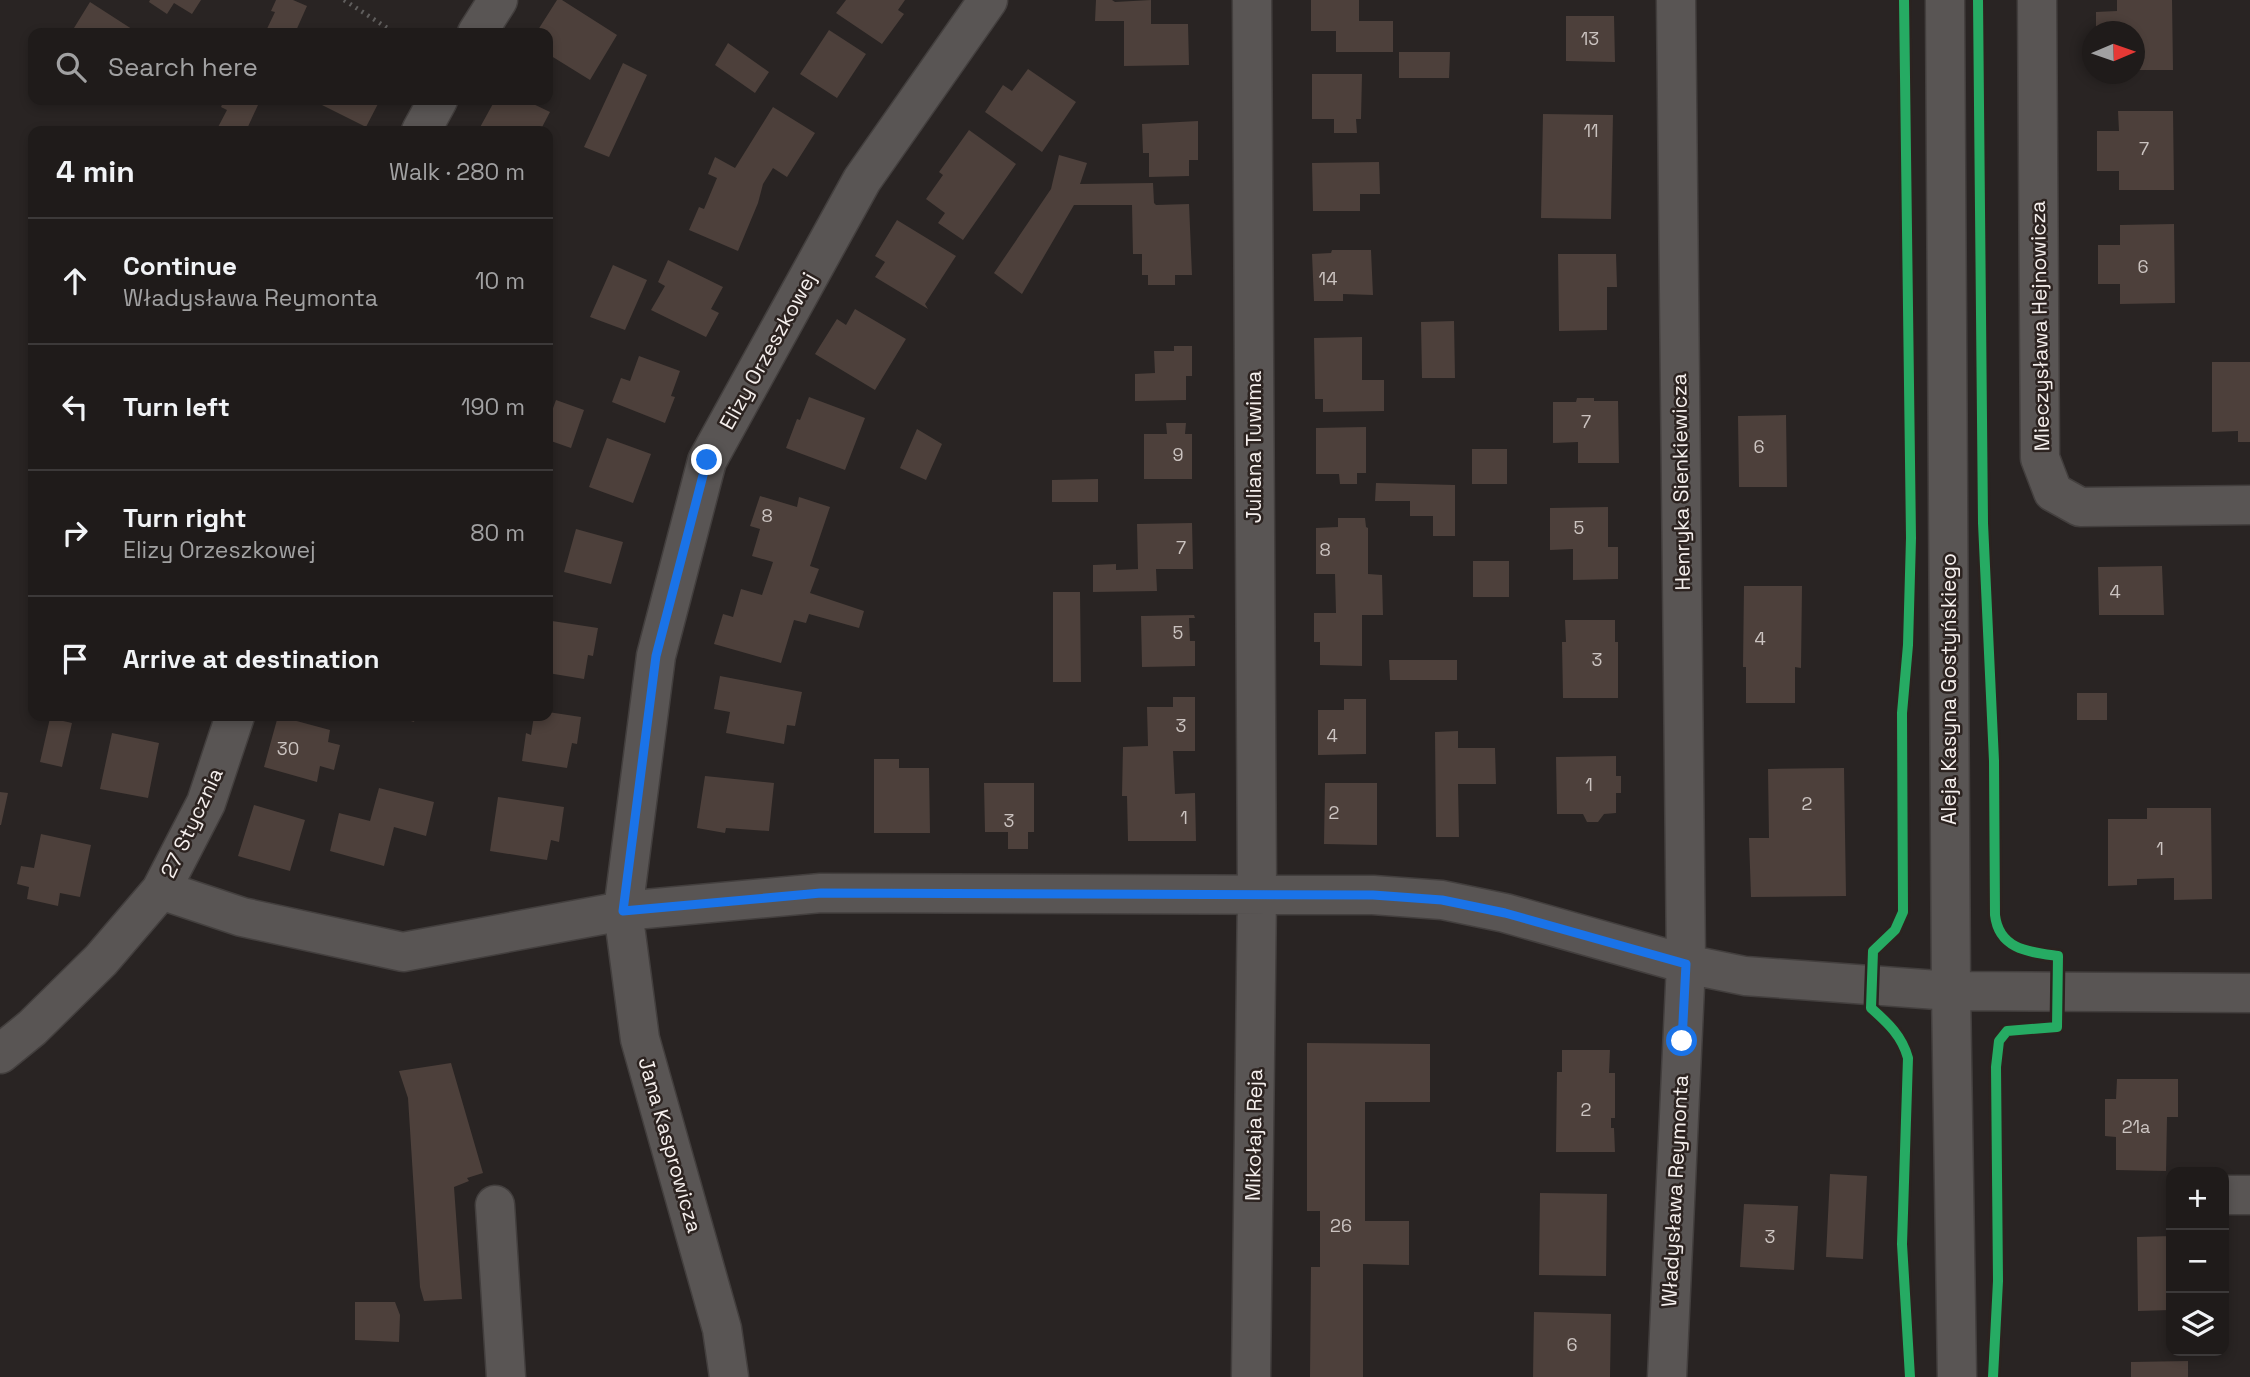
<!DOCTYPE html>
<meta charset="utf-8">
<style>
body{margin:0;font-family:"Space Grotesk",sans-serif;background:#272423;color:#f1f3f6}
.controls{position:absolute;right:21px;bottom:21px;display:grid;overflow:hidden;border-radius:14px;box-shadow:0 4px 10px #0003}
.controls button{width:63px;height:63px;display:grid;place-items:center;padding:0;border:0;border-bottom:2px solid #3c3939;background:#1f1b1a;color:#f1f3f6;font:35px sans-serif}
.compass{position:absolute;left:2082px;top:21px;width:63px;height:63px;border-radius:50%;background:#1f1b1a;box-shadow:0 4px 10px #0003;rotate:88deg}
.stop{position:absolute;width:21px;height:21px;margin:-16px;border:5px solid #1a73e8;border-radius:50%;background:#fff}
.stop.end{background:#1a73e8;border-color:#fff;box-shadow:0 2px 7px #0008}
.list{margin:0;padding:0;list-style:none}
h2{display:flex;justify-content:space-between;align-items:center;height:91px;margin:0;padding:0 28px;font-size:30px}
h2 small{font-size:23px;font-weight:400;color:#a1a1a2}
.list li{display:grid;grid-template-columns:46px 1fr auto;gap:21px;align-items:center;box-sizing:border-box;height:126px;padding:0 28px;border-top:2px solid #3c3939}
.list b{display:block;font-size:26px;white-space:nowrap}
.list p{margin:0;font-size:23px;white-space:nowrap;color:#a1a1a2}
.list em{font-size:23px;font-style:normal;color:#a1a1a2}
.icon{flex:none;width:38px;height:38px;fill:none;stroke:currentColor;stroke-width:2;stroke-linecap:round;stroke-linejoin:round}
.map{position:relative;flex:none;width:2250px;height:1377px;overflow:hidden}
.search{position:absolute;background:#1f1b1a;box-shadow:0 4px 10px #0003;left:28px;top:28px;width:525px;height:77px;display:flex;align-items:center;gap:18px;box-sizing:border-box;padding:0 24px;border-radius:14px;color:#a1a1a2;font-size:26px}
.panel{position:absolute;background:#1f1b1a;box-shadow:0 4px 10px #0003;left:28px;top:126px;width:525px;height:595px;border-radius:14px}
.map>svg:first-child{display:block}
</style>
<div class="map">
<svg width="2250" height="1377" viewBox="0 0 2250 1377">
<rect width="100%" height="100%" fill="#292423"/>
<!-- building -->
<path fill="#4d403b" d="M150 0H201L192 14 174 3 167 14 149 2Z
M276 0H293L307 6 295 33H265L275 12 271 11Z
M557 0H562L617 35 590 80 548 54V33H536Z
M846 0H905L898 10 904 14 882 44 836 13Z
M1096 0H1112L1115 2 1151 0V24H1188L1189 65 1124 66V21H1095Z
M1311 0H1359V21H1393V52H1336V31H1311Z
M2117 0H2172L2173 70H2134V32H2096V12L2117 11Z
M90 2 121 22 138 33H81L74 28Z
M1566 16H1614L1615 62 1566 61Z
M829 30 866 54 837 98 800 74Z
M728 43 769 72 755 93 715 65Z
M1399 52H1450L1449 78H1399Z
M623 63 647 75 609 157 584 147Z
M1028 69 1076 102 1042 152 985 112 1003 85 1012 91Z
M1312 74H1362L1361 119H1356L1357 133H1334V119H1312Z
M224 100H247L258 105 246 131H216L227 110 221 107Z
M312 100H380L366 127Z
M495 100H525L550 112 540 131H478Z
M773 107 815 133 787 177 773 168 763 184 758 203 738 251 689 230 699 207 704 209 717 178 708 174 715 157 735 168Z
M2118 111H2173L2174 190H2119V171H2097V131H2119Z
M1543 114 1613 115 1611 219 1541 218Z
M1198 121V160H1189V176L1149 177V153H1143L1142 124Z
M969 130 1016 164 963 240 938 223 945 213 926 199 943 175 939 172Z
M1059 155 1087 163 1080 184 1153 183 1154 203 1156 205 1189 204 1192 275H1175V285H1148V275H1142V254H1133L1132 205H1074L1022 294 994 273 1051 189Z
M1379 162 1380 194H1360V211H1313L1312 163Z
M897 220 956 256 925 304 928 309 875 277 885 262 875 256Z
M2174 224 2175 303 2120 304V284H2098V245H2120V225Z
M1332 250H1371L1373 295 1343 294V301H1314L1312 254 1331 253Z
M1558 254H1616L1617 287H1607V330L1559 331Z
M668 260 723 287 711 309 719 313 706 337 651 310 665 286 658 282Z
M613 265 647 280 625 330 590 317Z
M855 309 906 339 875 390 815 354 837 319 846 325Z
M1454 321 1455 378H1422L1421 322Z
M1362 337V380H1384V411L1323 412V399H1315L1314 338Z
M1174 346H1192V376H1186V400L1135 401V374L1155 373 1154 351H1174Z
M639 356 680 371 671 396 675 397 665 423 612 402 621 378 630 381Z
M2212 362H2250V442H2238V431L2212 432Z
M809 397 865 418 845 470 786 448 797 419 800 420Z
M1577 398H1594V401H1618L1619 463H1578V442L1553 443V402H1576Z
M556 400 584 410 571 448 548 440V422Z
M1786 415 1787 487H1739L1738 416Z
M1166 423H1186L1185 434H1192V479H1144V434H1167Z
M1366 427V473H1357V484H1340L1339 474H1316V428Z
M917 429 942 444 926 480 900 468Z
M607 438 651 454 633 503 589 487Z
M1472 449H1507V484H1472Z
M1098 479V502H1052V480Z
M1376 483 1455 485V536H1433V516H1410V501H1375Z
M760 496 797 507 799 497 830 507 810 566 819 569 810 593 864 611 859 628 809 614 806 623 794 620 781 663 714 644 723 614 733 617 741 589 762 595 773 562 752 556 760 529 750 526Z
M1608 507V547H1618V579L1573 580V549L1550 550V508Z
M1338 518H1365L1366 527 1368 528V574L1382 575 1383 615H1362V666L1320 665V642H1314V613H1336L1335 574H1316V528L1338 527Z
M1192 523 1193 569H1156L1157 591 1093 592V565L1116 564V570L1138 569 1137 524Z
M576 529 623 542 611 584 564 572Z
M1473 561H1509V597H1473Z
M2162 566 2164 615H2099L2098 567Z
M1744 586H1802L1801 668 1795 667V703H1746V667H1743Z
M1053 592H1080L1081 682H1053Z
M1194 615 1195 618H1189L1190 641H1195V666L1142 667 1141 616Z
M1565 620H1615V642H1618V698H1563L1562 642H1566Z
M552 621 598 628 593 656 588 655 584 679 548 673V644Z
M1389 660H1457V680H1390Z
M720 676 802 692 795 726 787 725 784 744 726 733 730 712 714 709Z
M2077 693H2107V720H2077Z
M1173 697H1195V751H1173L1175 794 1195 793 1196 841H1128L1127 796H1122L1123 747 1148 746 1147 707H1173Z
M1344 699H1366V754L1318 755V710H1344Z
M548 712 581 717 577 744 572 743 567 768 522 761 526 733 531 735 534 716H548Z
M278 716 330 730 328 742 340 745 334 770 320 766 317 782 264 767Z
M395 716H416L414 722Z
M50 718 72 723 62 767 40 762Z
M1458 731V748H1495L1496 784H1458L1459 837H1436L1435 732Z
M112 733 159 743 148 798 100 789Z
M1616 756V776H1621V793H1616V813L1604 814 1598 822H1587L1583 814H1557L1556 757Z
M874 759H899V768H929L930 833H874Z
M1844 768 1846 896 1751 897 1749 838H1769L1768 769Z
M705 776 774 783 769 831 726 828 725 833 697 828Z
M984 783H1034V832H1028V849H1008V832H985Z
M1325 783H1377V845L1324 844Z
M379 788 434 802 426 836 394 827 384 866 330 851 339 813 370 821Z
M0 792 8 793 1 825H0Z
M498 797 564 807 559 842 551 840 547 860 490 851Z
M254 805 305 820 290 871 238 856Z
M2147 808H2211L2212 899 2174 900V878L2137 879V885L2108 886V819H2147Z
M41 834 91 845 80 897 60 893 58 906 27 899 29 887 17 884 21 866 34 868Z
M1307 1043 1430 1044V1102H1365V1221H1409V1265L1363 1264V1377H1310L1311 1267H1320V1211H1307Z
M1562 1050H1610L1609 1073H1615V1118H1611V1128H1614L1615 1152H1556L1557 1072H1562Z
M451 1063 483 1173 467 1178 469 1181 454 1187 462 1299 424 1301 420 1287 408 1098 399 1071Z
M2117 1079H2178V1117H2167L2166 1171 2116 1170V1137L2105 1136V1099H2116Z
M1830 1174 1867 1176 1863 1259 1826 1257Z
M1540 1193 1607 1194 1606 1276 1539 1275Z
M1744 1204 1798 1206 1794 1270 1740 1267Z
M2171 1236V1310L2138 1311 2137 1237Z
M355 1302H395L400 1315 399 1342 355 1340Z
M1534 1312 1611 1314 1610 1377H1533Z
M2188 1361V1377H2131V1362Z"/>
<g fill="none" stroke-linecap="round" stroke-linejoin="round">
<defs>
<path id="minor" d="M1945 0 1951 991 1957 1377
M2037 0 2040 458 2053 492 2080 507 2250 505
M477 33 498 0
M421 131 438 100
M161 890 242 917 403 952 623 911 821 893 1373 895 1442 900 1505 913 1686 964 1745 976 1951 991 2250 993
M0 1054 32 1028 101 960 161 890 206 803 235 716
M2229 1195H2250
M495 1205 506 1377
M729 1377 722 1329 640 1039 623 911 656 656 707 461 862 180 988 0
M1251 1377 1257 893 1252 0
M1667 1377 1686 964 1676 0"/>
</defs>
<!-- minor casing -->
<use href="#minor" stroke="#433f3e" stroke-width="41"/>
<!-- path -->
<path stroke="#605e5d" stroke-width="4.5" stroke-dasharray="2 5" stroke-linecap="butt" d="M344 0 395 33"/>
<!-- minor -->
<use href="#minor" stroke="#595554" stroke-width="38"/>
<defs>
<path id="cycleway" d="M1904 0 1911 538 1908 645 1902 713 1903 912 1895 930 1873 951 1871 1008C1888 1023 1902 1036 1908 1058L1902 1244 1910 1377
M1978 0 1983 523 1994 761 1995 915C1999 950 2030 952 2058 956L2057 1027 2007 1031 1999 1041 1996 1067 1998 1281 1993 1377"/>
</defs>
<!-- cycleway casing -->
<use href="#cycleway" stroke="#2c2320" stroke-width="15"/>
<!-- cycleway -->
<use href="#cycleway" stroke="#26ab63" stroke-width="10"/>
</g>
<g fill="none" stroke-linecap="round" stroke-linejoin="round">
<!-- route -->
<path stroke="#1a73e8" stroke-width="9" d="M707 460 656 656 623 911 821 893 1373 895 1442 900 1505 913 1686 964 1682 1041"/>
</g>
<g text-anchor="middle" stroke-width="5" stroke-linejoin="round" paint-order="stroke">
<!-- number labels -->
<g font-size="18" fill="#cbc3c0">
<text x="1590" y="45">13</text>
<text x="1591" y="137">11</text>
<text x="2144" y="155">7</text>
<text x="2143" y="273">6</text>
<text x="1328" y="285">14</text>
<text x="1586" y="428">7</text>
<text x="1759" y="453">6</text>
<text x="1178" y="461">9</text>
<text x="767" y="522">8</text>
<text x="1579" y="534">5</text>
<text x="1181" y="554">7</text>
<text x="1325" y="556">8</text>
<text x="2115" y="598">4</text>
<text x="1178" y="639">5</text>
<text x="1760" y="645">4</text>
<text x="1597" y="666">3</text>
<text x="1181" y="732">3</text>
<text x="1332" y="742">4</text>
<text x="288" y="755">30</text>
<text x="1589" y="791">1</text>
<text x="1807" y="810">2</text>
<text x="1334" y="819">2</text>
<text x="1184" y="824">1</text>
<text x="1009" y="827">3</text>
<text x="2160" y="855">1</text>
<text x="1586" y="1116">2</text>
<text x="2136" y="1133">21a</text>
<text x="1341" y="1232">26</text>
<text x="1770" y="1243">3</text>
<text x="1572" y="1351">6</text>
</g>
<!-- street labels -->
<g font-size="21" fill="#f5efed" stroke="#2c2320">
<text transform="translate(2040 326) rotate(-91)" y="7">Mieczysława Hejnowicza</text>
<text transform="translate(768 351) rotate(-61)" y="7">Elizy Orzeszkowej</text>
<text transform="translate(1254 447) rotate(-90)" y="7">Juliana Tuwima</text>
<text transform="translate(1681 482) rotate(-91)" y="7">Henryka Sienkiewicza</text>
<text transform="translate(1949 689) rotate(-90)" y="7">Aleja Kasyna Gostyńskiego</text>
<text transform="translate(192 823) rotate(-65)" y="7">27 Stycznia</text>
<text transform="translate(1254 1135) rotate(-89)" y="7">Mikołaja Reja</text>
<text transform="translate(670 1145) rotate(74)" y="7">Jana Kasprowicza</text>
<text transform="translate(1675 1191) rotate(-87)" y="7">Władysława Reymonta</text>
</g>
</g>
</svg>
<div class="controls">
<button>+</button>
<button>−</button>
<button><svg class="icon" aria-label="layers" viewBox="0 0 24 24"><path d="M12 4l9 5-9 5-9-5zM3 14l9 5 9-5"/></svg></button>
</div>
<svg class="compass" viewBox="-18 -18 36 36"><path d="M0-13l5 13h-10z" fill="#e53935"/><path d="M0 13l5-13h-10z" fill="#a1a1a2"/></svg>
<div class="stop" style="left:1682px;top:1041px"></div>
<div class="stop end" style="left:707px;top:460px"></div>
<div class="search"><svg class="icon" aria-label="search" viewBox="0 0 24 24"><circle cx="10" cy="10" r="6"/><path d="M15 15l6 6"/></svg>Search here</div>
<section class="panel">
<h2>4 min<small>Walk · 280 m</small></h2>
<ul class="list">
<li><svg class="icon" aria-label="ahead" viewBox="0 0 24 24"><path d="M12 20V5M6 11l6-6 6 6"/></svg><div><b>Continue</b><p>Władysława Reymonta</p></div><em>10 m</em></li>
<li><svg class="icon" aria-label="left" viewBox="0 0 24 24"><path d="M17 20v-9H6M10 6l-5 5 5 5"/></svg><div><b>Turn left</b></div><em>190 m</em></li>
<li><svg class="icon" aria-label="right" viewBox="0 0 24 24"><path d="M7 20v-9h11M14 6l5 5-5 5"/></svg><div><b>Turn right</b><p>Elizy Orzeszkowej</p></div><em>80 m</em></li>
<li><svg class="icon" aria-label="arrive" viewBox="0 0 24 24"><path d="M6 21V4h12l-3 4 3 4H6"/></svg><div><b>Arrive at destination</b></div></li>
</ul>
</section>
</div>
